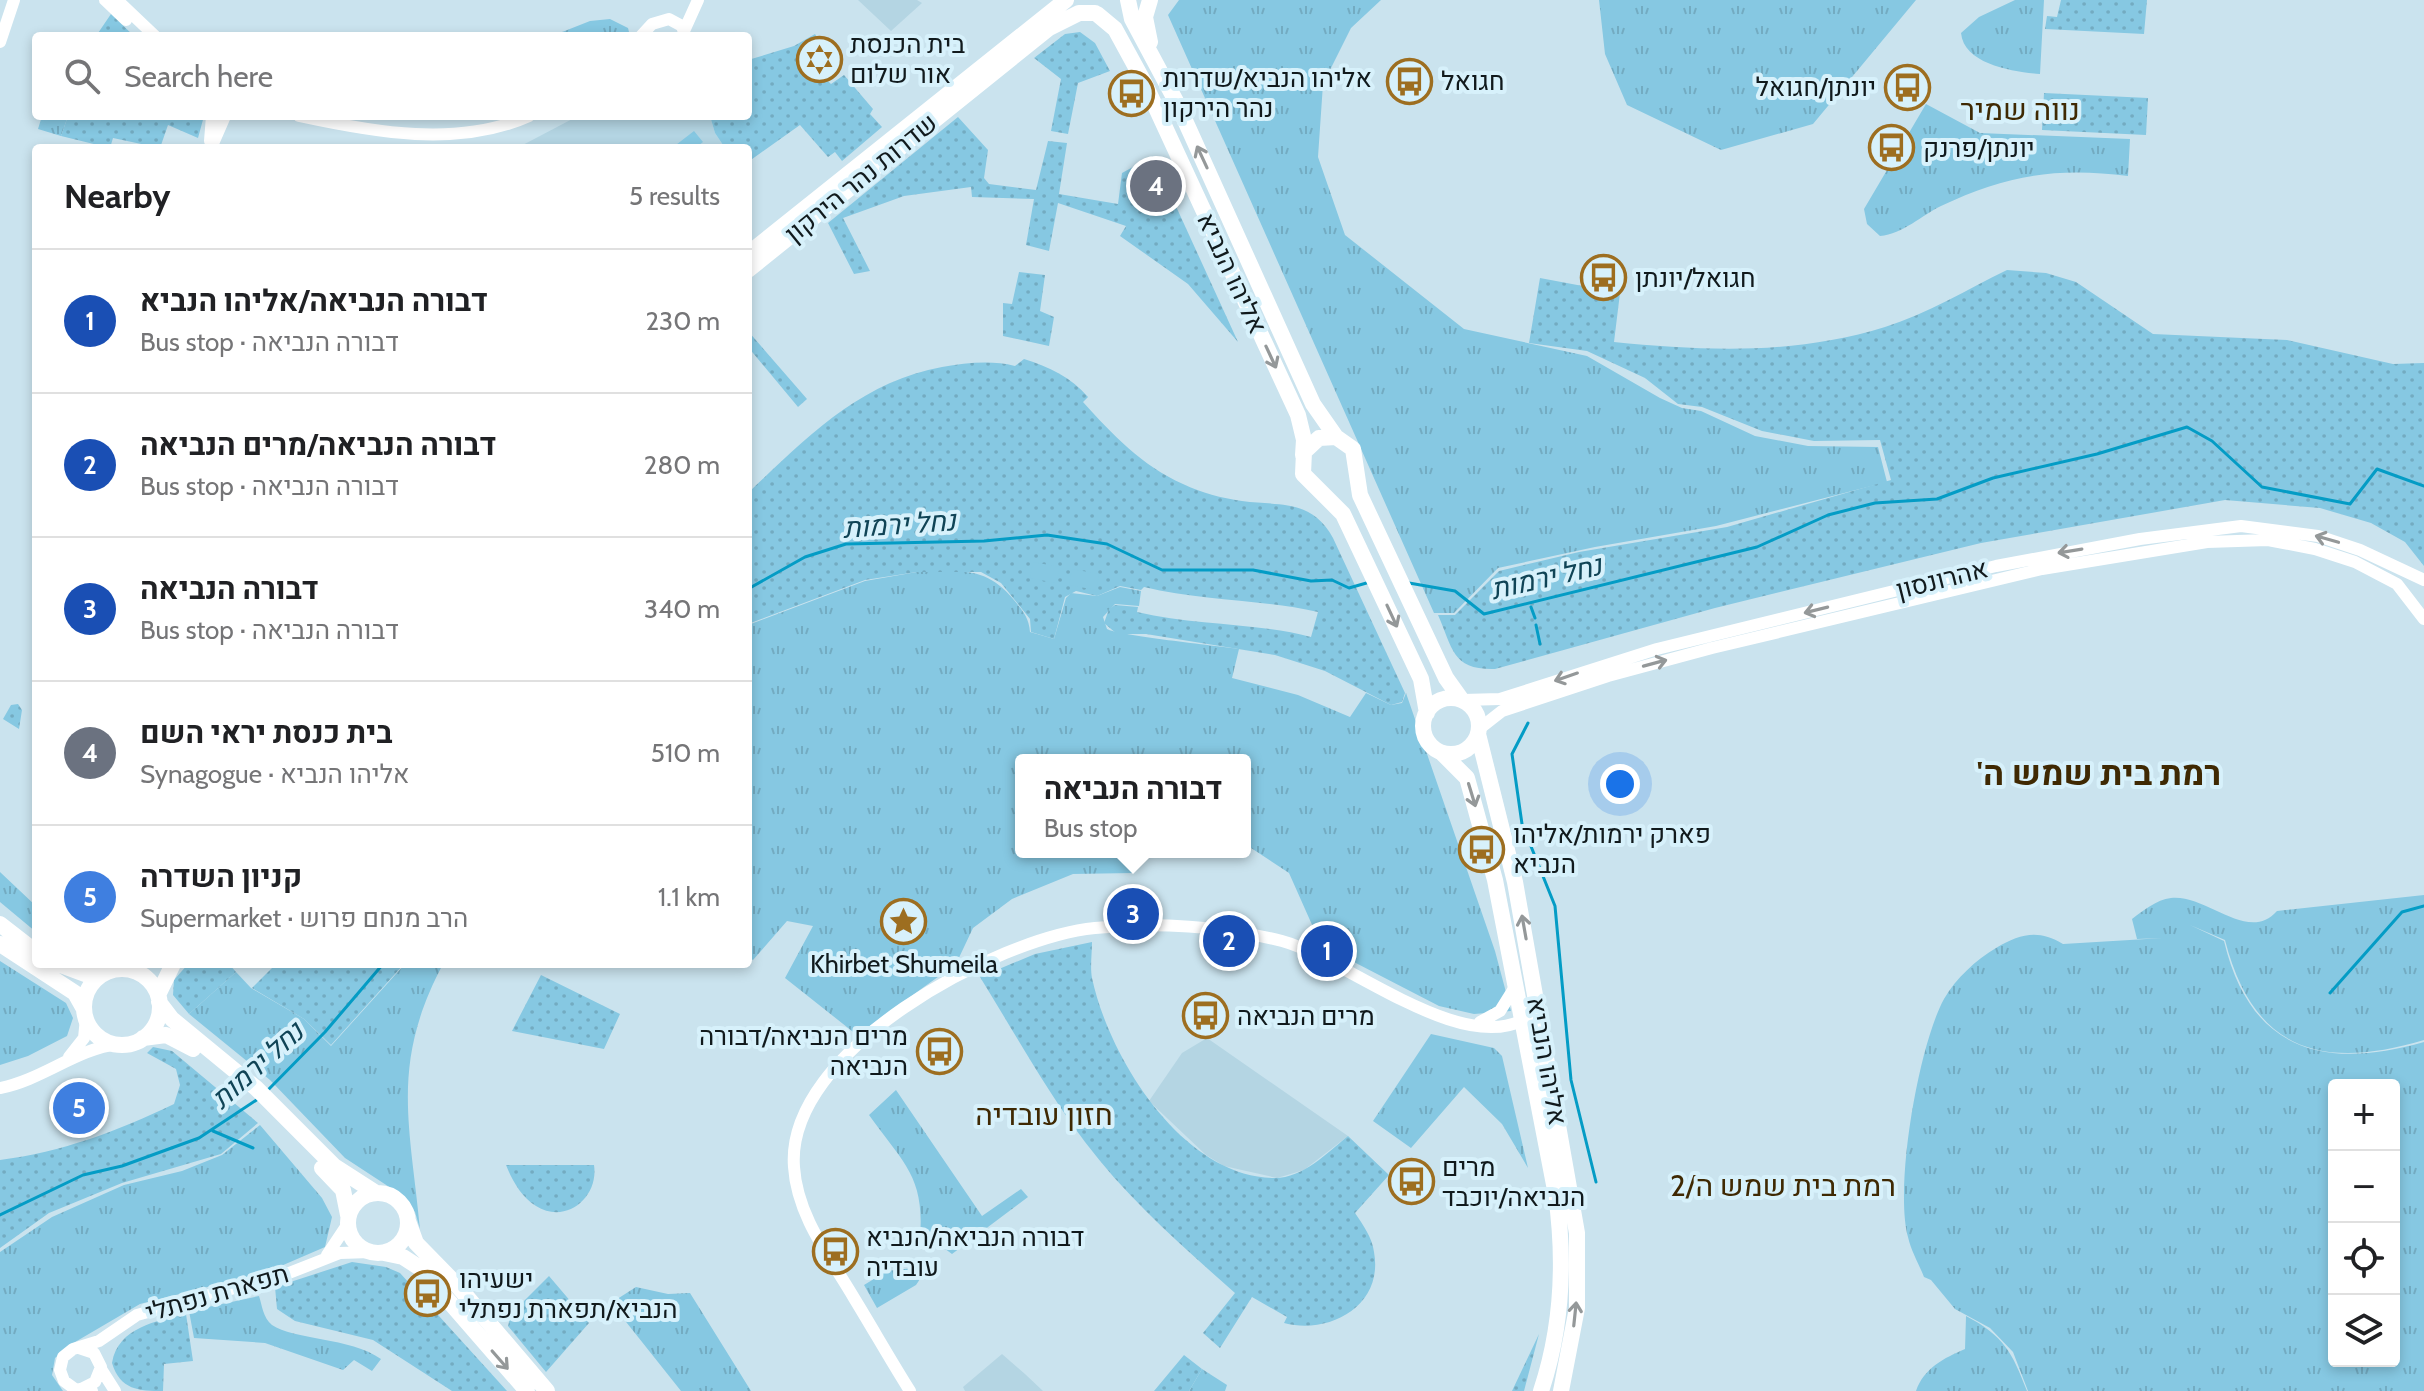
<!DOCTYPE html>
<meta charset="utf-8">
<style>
body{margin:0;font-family:Cabin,Heebo,sans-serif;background:#f2f2f2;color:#202124}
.controls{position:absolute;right:24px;bottom:24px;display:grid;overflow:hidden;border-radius:8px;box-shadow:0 4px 12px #0003}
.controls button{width:72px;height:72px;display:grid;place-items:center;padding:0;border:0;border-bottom:2px solid #e0e0e0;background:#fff;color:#202124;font:40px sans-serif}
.you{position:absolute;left:1620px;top:784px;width:28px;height:28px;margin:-20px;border:6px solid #fff;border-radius:50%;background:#1a73e8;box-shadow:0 0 0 12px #1a73e833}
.badge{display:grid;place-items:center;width:52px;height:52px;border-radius:50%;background:#9d6e20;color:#fff;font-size:26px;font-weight:700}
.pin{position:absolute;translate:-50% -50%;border:4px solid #fff;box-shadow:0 2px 8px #0006}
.popup{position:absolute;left:1015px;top:754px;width:236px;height:104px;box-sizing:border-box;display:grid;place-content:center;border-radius:8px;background:#fff;filter:drop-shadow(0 2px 6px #0005);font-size:26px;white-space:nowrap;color:#757577}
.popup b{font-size:30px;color:#202124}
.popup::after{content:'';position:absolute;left:50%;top:100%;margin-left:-16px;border:16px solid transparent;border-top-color:#fff}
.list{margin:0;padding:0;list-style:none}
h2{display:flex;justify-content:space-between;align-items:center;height:104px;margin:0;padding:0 32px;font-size:34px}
h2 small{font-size:26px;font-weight:400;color:#757577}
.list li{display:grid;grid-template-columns:52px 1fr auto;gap:24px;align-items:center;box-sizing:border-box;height:144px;padding:0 32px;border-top:2px solid #e0e0e0}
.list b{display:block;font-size:30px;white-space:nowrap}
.list p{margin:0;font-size:26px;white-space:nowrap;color:#757577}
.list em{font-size:26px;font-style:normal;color:#757577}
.icon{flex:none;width:44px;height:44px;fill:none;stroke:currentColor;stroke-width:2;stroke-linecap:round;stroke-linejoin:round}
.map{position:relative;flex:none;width:2424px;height:1391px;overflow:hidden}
.search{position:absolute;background:#fff;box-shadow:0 4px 12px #0003;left:32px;top:32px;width:720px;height:88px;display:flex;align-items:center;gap:20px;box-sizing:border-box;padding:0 28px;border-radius:8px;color:#757577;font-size:30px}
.panel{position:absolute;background:#fff;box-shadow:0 4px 12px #0003;left:32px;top:144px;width:720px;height:824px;border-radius:8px}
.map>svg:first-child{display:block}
</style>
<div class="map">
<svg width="2424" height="1391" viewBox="0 0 2424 1391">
<defs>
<pattern id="grass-tufts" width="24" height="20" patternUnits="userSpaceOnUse" patternTransform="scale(2)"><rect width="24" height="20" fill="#86c8e2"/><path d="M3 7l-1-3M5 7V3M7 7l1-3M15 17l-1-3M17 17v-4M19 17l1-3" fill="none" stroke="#73abc1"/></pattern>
<pattern id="park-dots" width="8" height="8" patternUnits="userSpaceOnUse" patternTransform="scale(2)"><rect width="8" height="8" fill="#86c8e2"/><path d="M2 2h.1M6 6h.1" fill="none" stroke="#73abc1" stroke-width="1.8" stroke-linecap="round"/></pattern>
</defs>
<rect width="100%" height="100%" fill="#cae3ee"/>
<!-- built -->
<path fill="#b4d5e3" d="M858 0H917L922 3 891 31Z
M578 116H710L715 133 725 148H517Z
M1207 1038 1348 1136 1304 1170 1277 1178 1224 1166 1206 1155 1149 1101 1182 1053Z
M1002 1354 1025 1374 1043 1391H965L963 1387Z"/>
<!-- grass -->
<path fill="url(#grass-tufts)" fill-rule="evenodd" d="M1179 0H1381L1351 28 1323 84 1318 157 1345 235 1464 329 1587 356 1660 398 1682 408 1701 411 1755 436 1808 446 1878 447 1887 482 1716 526 1595 547 1498 568 1454 613H1434L1168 15Z
M1599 0H1916L1813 124 1721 150 1627 105 1605 54Z
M2015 0H2044L2040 74C2015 72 1964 65 1961 33L1979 17Z
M610 19 628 28 630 36H552L590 21Z
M1926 104 1980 133 2130 139 2128 176C2057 167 2006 175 1941 206 1922 215 1903 234 1880 236L1867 224 1864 209Z
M42 116H68L61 136 38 129Z
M917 572C960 572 984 564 1014 600 1023 611 1029 618 1030 632L1054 639 1066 598 1071 593 1097 596 1120 587 1141 591 1139 606 1115 604 1103 617 1107 629C1116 635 1218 646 1239 649L1232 678 1298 695 1350 717 1366 693 1391 705 1402 703 1406 693 1495 951 1511 1011 1474 1014 1439 1006 1321 945 1289 873 1245 844V760H1021V852H1143L1138 854 1133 873 1073 874 1012 899 973 928 956 964 857 1035 785 978 813 926 787 921 753 960 748 957V625L865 581Z
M0 872 36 906V932L0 902Z
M2424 895V1040C2321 1071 2253 1050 2225 940L2190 925 2224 941C2250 1050 2323 1071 2424 1042V1391H2028L2013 1352 1990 1328 1955 1309 1931 1280 1924 1277C1919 1264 1911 1251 1908 1237 1894 1186 1919 1044 1944 999 1956 978 1976 960 1996 948 2020 934 2038 929 2063 944L2163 938 2137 939 2132 919C2144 910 2156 900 2171 898 2207 894 2248 944 2277 911ZM2334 1085H2394V1361H2334Z
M0 961 66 1003 73 1018 67 1036 28 1056 0 1065Z
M405 964H443C390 1064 410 1124 420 1229L415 1212 403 1196 345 1158 270 1080 189 1014 236 972 251 988 304 1019 331 1046Z
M1431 1034 1494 1048 1502 1056 1528 1168 1502 1124 1464 1087 1411 1148 1373 1121Z
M896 1090 982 1216 1021 1189 1028 1197 952 1254 937 1243 920 1238C925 1176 903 1163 869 1115Z
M260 1125 322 1198 332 1217 325 1247 267 1272 140 1304 70 1345 55 1358 52 1375 63 1391H0V1252L52 1217 124 1185 182 1171 222 1155Z
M913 1268 926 1270 916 1285 877 1308 864 1285 887 1271Z
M636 1287 668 1294 690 1293 751 1391H681L611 1303Z
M259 1296C262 1305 263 1318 272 1325 293 1340 350 1337 381 1359L372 1371 354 1360 343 1370 265 1343 194 1338 189 1311Z
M1966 1316C2004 1336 2012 1352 2027 1391H1916C1924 1368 1944 1358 1965 1349Z
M1202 1369 1227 1385 1225 1391H1189Z"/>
<!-- park -->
<path fill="url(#park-dots)" d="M2061 0H2147L2144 34 2045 29 2047 16 2057 17Z
M111 14 134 36H96Z
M1080 32 1095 43 1110 71 1078 83 1068 134 1051 131 1061 79 1034 58 1065 34Z
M815 34 818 39 799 53 831 84 844 75 873 109 870 114 882 127 842 161 835 152 828 157 800 125 748 162V148H725L715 133 710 116H748V60L794 46Z
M2044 93 2148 98 2146 135 2042 130Z
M68 116H204L198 138 168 125 160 148 113 138 110 148 61 136Z
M958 117 988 150 984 178 989 184 1036 190 1048 141 1067 143 1059 194 1118 204 1122 173 1153 156 1238 342 1188 284 1120 236 1126 226 1058 203 1049 251 1026 245 1034 199 972 197 971 187 904 196 843 218 870 271 854 274 828 223Z
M2007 270 2046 273 2076 282 2153 334 2287 340 2393 364 2424 363V566L2405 542 2371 523 2320 508 2225 500 1981 543 1715 608 1495 669C1452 670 1453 649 1438 615H1455L1499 571 1579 552 1727 527 1891 480 1880 440 1814 441 1762 431 1702 407 1678 404 1645 378 1587 351 1529 343 1540 278 1620 293 1614 342C1706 351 1795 355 1885 327 1927 314 1968 289 2007 270Z
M1019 272 1045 275 1040 311 1054 317 1049 346 1003 336V303L1012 304Z
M748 331 807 399 798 407 748 347Z
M1024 359C1049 367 1071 377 1088 397L1083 402C1112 434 1142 466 1183 484 1202 493 1221 498 1242 501 1280 506 1312 499 1333 538L1405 693 1402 702 1391 705 1325 671 1275 655 1146 634H1117L1104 623 1109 609 1115 605 1138 607 1137 612C1194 626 1254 622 1311 637L1318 612C1260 599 1201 601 1144 587L1141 590 1120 586 1097 596 1076 591 1065 597 1054 639 1031 632 1030 619 1001 583 981 572H917L865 580 748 624V493C806 438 860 382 942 367 966 363 991 360 1015 366Z
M18 704 22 710 19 729 3 719 11 705Z
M1092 942C1092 953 1090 967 1092 978 1109 1058 1183 1178 1275 1178 1303 1178 1327 1153 1348 1136L1389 1175 1355 1213C1363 1225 1372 1237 1374 1252 1384 1306 1329 1335 1284 1323L1287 1317 1252 1297 1220 1348 1203 1333 1235 1293C1182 1246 1128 1199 1085 1142 1046 1090 1014 1032 980 977L1035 954Z
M188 964H229L236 972 189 1014 173 995 174 980Z
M276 964H404L331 1045 304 1019 252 988Z
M541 975 620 1014 604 1049 512 1031Z
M153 1047 172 1051 258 1123 221 1154 122 1183 49 1213 0 1248V1160C62 1152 118 1131 174 1104L180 1085 176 1069 147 1053Z
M506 1165H594C599 1197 566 1225 536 1206 521 1197 512 1180 506 1165Z
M352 1262 386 1267 400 1273 507 1391H452L373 1340 295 1321 277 1309 275 1287Z
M549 1276 589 1323 546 1372 508 1326 511 1314Z
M186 1314 193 1361 164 1364 163 1391C139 1391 120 1390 112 1363 118 1327 157 1321 186 1314Z
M1539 1334 1524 1391H1512Z
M1184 1355 1202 1369 1189 1391H1154Z"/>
<!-- pitch -->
<path fill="#86c8e2" d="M694 131 703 142 695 148H672Z
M1033 562 1060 567 1056 583 1030 578Z
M1072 569 1099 574 1096 590 1069 585Z"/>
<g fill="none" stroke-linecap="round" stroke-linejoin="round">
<!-- stream -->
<path stroke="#049cc5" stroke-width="3" d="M1409 583 1455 591 1484 614 1757 547 1828 515 1875 503 1937 499 1993 478 2097 454 2187 427 2212 441 2262 487 2350 504 2377 469 2424 486
M748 589 805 557 846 544 984 541 1047 535 1107 544 1162 570H1253L1311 581 1332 580 1349 588 1370 582
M1531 607 1535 618
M1536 625 1540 644
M1528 723 1512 754 1522 824 1555 906 1571 1080 1596 1182
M2330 993 2402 912 2424 906
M267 1091 325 1032 383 964
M213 1131 253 1148
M0 1215 83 1175 122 1166 199 1138 258 1099"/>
<!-- minor -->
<path stroke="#fff" stroke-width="12" d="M105 0 126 20
M117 0 155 36
M684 31 698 0
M641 36 652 24 669 19 682 26 685 36
M0 42 14 0
M299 116C373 132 458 148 529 116
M210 141 212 116
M211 148 225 116
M1463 700 1500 699 1657 649 1996 566 2140 539 2241 526 2318 536 2360 550 2424 580
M1479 729 1502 711 1608 676 1712 648 2042 569 2207 542 2268 540 2315 549 2355 562 2397 584 2424 619
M1480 1022 1500 1011 1515 987
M69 1057 84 1038 86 1018
M0 1088C42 1080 76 1049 118 1044
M327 1255 347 1225
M79 1348 94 1353 101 1367 95 1382 81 1389
M101 1369 115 1391
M92 1391 75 1389 64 1381 60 1370 63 1357 73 1349 99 1341 137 1315 289 1273 340 1253 370 1252
M910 1391C891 1361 873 1329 854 1298 830 1257 797 1216 794 1167 785 1051 996 938 1095 928 1154 922 1224 926 1282 941 1345 958 1464 1059 1528 1017"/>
<!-- major -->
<path stroke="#fff" stroke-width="16" d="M1128 0 1132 19 1178 105 1313 404 1336 437
M1150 0 1145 17 1150 42
M1097 14 1115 29 1145 84 1298 415 1304 440 1303 455
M748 254 1066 0
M748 270 1049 28 1079 13H1095
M1423 726a28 28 0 1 1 56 0a28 28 0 1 1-56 0Z
M1427 713 1421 679 1343 514 1303 474 1304 452 1319 438 1336 437 1353 449 1360 495 1446 678 1461 699
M1478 734 1515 882 1577 1233V1308L1561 1391
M1442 753 1467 778 1495 880 1556 1195C1565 1260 1562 1328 1541 1391
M0 924 36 952
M0 944 75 993 84 1009
M58 964 85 974 107 972
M84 1007a38 38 0 1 1 76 0a38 38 0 1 1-76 0Z
M158 995 173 964
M159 1002 172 1019 256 1088 334 1166 376 1193
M143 1038 166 1035 193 1049
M322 1168 343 1190 348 1215
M348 1223a30 30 0 1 1 60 0a30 30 0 1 1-60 0Z
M408 1221 416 1243 456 1284 547 1391
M384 1253 403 1257 420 1268 527 1391"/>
</g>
<!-- one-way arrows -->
<defs><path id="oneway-shaft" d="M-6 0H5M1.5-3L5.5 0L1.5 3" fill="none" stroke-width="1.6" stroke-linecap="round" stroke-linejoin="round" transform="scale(2)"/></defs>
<g stroke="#949899">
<use href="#oneway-shaft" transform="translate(1202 157) rotate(-115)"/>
<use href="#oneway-shaft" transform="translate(1271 357) rotate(65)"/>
<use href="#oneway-shaft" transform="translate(2327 539) rotate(-164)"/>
<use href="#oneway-shaft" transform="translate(2070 551) rotate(171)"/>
<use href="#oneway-shaft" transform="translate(1816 610) rotate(166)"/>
<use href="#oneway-shaft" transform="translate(1392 616) rotate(65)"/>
<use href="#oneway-shaft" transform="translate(1655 663) rotate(-15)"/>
<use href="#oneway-shaft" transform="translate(1566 677) rotate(161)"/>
<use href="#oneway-shaft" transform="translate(1472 795) rotate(73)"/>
<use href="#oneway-shaft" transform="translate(1524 927) rotate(-100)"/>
<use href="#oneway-shaft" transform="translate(1575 1314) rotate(-84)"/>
<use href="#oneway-shaft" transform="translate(500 1360) rotate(49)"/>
</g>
<!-- icons -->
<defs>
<symbol id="synagogue-ring" viewBox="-11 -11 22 22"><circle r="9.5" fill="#d7f1fb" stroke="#9d6e20" stroke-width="1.5"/><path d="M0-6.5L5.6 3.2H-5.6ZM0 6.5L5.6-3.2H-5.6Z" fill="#9d6e20"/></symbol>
<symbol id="bus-ring" viewBox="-11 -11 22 22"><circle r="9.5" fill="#d7f1fb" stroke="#9d6e20" stroke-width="1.5"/><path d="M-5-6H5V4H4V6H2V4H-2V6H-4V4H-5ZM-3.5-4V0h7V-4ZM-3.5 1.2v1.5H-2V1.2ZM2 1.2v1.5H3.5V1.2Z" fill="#9d6e20"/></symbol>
<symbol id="sight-ring" viewBox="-11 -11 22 22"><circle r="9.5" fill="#d7f1fb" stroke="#9d6e20" stroke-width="1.5"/><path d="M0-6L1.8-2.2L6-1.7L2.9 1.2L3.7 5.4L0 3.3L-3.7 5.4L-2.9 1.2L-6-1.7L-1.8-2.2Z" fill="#9d6e20"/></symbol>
</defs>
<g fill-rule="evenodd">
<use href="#synagogue-ring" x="794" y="34" width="51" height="51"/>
<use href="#bus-ring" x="1384" y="56" width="51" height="51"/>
<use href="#bus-ring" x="1882" y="62" width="51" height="51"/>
<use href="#bus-ring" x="1106" y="68" width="51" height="51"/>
<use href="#bus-ring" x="1866" y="122" width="51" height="51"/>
<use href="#bus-ring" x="1578" y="252" width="51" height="51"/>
<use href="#bus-ring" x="1456" y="824" width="51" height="51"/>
<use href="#sight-ring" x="878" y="896" width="51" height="51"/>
<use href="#bus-ring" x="1180" y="990" width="51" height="51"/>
<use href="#bus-ring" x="914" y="1026" width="51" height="51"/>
<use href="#bus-ring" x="1386" y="1156" width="51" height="51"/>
<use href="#bus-ring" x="810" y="1226" width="51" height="51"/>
<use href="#bus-ring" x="402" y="1268" width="51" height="51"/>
</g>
<g text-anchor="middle" stroke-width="8" stroke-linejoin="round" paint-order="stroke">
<!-- poi labels -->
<g font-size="26" fill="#111a1d" stroke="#d7f1fb" text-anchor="start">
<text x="850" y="53">בית הכנסת<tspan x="850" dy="30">אור שלום</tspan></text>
<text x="1163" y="87">אליהו הנביא/שדרות<tspan x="1163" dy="30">נהר הירקון</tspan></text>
<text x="1441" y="90">חגואל</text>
<text x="1876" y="96" text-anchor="end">יונתן/חגואל</text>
<text x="1923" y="157">יונתן/פרנק</text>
<text x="1635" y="287">חגואל/יונתן</text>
<text x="1513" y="843">פארק ירמות/אליהו<tspan x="1513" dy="30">הנביא</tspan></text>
<text x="904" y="973" text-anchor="middle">Khirbet Shumeila</text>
<text x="1237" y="1025">מרים הנביאה</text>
<text x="908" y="1045" text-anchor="end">מרים הנביאה/דבורה<tspan x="908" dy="30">הנביאה</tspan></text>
<text x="1442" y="1176">מרים<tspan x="1442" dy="30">הנביאה/יוכבד</tspan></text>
<text x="866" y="1246">דבורה הנביאה/הנביא<tspan x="866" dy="30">עובדיה</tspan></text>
<text x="459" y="1288">ישעיהו<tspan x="459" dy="30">הנביא/תפארת נפתלי</tspan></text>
</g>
<!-- street labels -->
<g font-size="26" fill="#111a1d" stroke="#d7f1fb">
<text transform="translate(861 178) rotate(-39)" y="9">שדרות נהר הירקון</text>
<text transform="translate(1232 273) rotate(65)" y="9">אליהו הנביא</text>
<text transform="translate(1942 579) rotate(-14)" y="9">אהרונסון</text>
<text transform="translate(1547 1061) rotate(80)" y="9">אליהו הנביא</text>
<text transform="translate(217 1293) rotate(-16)" y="9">תפארת נפתלי</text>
</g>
<!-- water labels -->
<g font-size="28" font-style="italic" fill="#104456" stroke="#d7f1fb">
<text transform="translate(899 524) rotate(-4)" y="10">נחל ירמות</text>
<text transform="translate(1546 577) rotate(-13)" y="10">נחל ירמות</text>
<text transform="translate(257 1065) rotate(-42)" y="10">נחל ירמות</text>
</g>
<!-- quarter labels -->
<g font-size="30" fill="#3f2903" stroke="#d7f1fb">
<text x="2020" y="120">נווה שמיר</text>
<text x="1044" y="1125">חזון עובדיה</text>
<text x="1783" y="1196">2/רמת בית שמש ה</text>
</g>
<!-- district labels -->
<g font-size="34" font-weight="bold" fill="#3f2903" stroke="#d7f1fb">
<text x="2099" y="785">'רמת בית שמש ה</text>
</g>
</g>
</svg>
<div class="controls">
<button>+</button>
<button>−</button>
<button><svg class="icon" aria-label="locate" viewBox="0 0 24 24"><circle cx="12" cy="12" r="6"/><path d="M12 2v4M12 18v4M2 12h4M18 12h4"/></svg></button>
<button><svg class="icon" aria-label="layers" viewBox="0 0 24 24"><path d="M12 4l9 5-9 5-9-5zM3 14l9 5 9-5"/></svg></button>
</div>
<div class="you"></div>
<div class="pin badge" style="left:1327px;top:951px;background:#1a4fb4">1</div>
<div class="pin badge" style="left:1229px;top:941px;background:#1a4fb4">2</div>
<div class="pin badge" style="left:1133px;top:914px;background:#1a4fb4">3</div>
<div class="popup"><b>דבורה הנביאה</b>Bus stop</div>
<div class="pin badge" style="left:1156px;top:186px;background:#6b7280">4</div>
<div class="pin badge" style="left:79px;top:1108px;background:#3f7fe0">5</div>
<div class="search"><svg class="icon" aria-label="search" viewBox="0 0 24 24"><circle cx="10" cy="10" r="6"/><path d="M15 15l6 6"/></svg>Search here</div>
<section class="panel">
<h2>Nearby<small>5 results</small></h2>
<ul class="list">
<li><span class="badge" style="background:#1a4fb4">1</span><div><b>דבורה הנביאה/אליהו הנביא</b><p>Bus stop · דבורה הנביאה</p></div><em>230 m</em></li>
<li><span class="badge" style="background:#1a4fb4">2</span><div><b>דבורה הנביאה/מרים הנביאה</b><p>Bus stop · דבורה הנביאה</p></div><em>280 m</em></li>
<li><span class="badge" style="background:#1a4fb4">3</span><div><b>דבורה הנביאה</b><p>Bus stop · דבורה הנביאה</p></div><em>340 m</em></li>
<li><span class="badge" style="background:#6b7280">4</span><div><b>בית כנסת יראי השם</b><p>Synagogue · אליהו הנביא</p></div><em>510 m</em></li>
<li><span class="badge" style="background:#3f7fe0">5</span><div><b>קניון השדרה</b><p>Supermarket · הרב מנחם פרוש</p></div><em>1.1 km</em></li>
</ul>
</section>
</div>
